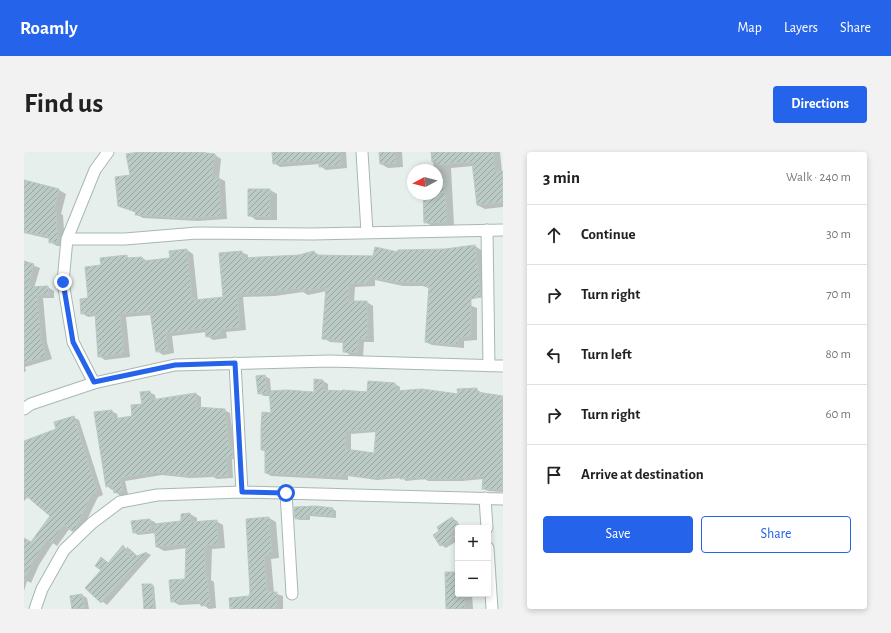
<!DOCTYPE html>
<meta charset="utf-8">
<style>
body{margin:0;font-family:"Alegreya Sans",sans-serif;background:#f2f2f2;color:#222}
.controls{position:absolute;right:12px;bottom:12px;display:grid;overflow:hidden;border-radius:4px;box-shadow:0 2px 6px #0003}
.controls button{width:36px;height:36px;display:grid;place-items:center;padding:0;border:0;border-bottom:1px solid #e0e0e0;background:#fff;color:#222;font:20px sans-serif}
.compass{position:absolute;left:383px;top:12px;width:36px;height:36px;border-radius:50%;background:#fff;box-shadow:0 2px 6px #0003;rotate:263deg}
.stop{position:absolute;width:12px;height:12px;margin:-9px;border:3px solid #2563eb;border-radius:50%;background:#fff}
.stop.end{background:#2563eb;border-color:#fff;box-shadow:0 1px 4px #0008}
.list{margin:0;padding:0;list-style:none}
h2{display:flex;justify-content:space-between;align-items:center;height:52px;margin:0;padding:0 16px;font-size:17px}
h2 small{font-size:13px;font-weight:400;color:#767676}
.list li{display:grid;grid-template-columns:26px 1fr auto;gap:12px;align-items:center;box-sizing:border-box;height:60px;padding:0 16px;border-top:1px solid #e0e0e0}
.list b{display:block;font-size:15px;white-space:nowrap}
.list em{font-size:13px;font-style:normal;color:#767676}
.actions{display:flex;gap:8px;padding:12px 16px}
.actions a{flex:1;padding:9px 0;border:1px solid #2563eb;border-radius:4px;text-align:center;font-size:14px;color:#2563eb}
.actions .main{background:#2563eb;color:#fff}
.icon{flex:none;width:22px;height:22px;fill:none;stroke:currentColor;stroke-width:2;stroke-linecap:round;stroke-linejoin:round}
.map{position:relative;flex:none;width:479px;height:457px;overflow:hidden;border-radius:4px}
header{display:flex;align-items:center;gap:24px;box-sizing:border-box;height:56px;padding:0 20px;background:#2563eb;color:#fff}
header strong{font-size:19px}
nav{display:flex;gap:22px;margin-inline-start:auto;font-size:14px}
.intro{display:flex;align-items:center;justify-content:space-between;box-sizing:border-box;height:96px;padding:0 24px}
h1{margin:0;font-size:28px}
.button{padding:10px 18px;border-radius:4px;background:#2563eb;color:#fff;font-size:14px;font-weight:700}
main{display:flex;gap:24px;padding:0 24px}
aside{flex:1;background:#fff;border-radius:4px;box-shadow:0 2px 6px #0003}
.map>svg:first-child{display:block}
</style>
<header>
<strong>Roamly</strong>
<nav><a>Map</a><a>Layers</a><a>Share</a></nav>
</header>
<div class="intro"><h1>Find us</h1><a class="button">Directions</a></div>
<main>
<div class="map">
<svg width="479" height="457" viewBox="0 0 479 457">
<defs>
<pattern id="building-hatch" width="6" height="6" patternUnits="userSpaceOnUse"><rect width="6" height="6" fill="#bbcac4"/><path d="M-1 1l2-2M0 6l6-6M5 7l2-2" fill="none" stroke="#98a6a0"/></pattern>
</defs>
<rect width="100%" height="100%" fill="#e6efeb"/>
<!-- shadow -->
<path fill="#0003" fill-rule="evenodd" d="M120 0H166L191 3 197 7 195 26 201 29 203 67 174 69 119 66 113 63V61L95 54 107 24Z
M249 0H322L323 16 302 18 296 14V12L256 15 250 11Z
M356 0H378L379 15 364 16 357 12Z
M408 0H476L478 20H479V55L461 57 453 53 449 14 427 16 430 73 408 74 401 70 400 42H413V18H410Z
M0 29 35 38 42 42 37 62 39 63 41 94H33L26 90V87L0 81Z
M225 38H246L253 42V68H232L225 63Z
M451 94 457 98 463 145 430 147 453 156V188L440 189V196L408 193 402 190 406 137 400 134H379L351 128V134L331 135 330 150H343L349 154 350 190H340L339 204 326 203 320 199V191L306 190 299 186 303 139 284 143 279 140 251 144 219 145 222 178 202 180 203 186 189 188 183 184V180L148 184 150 201 139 203 133 199 127 163 102 165 106 205 81 208 75 204 72 164 64 165 58 161 78 114 102 104 107 107 118 106 124 109 147 107 146 100 163 98 169 102 174 149 200 146 217 100 224 103V107L275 104 290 100 297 104 350 105Z
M0 110 16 116 10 136 24 135 30 139V146H19L23 191 28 207 1 215 2 219 0 220Z
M241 224 246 227 247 240 291 241 299 229 304 232V239L344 241V230L371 232 376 235V240L435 243 452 237 458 241 479 245V340L464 339 459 336V327L438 329H404L401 327 382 329 378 326 353 328 324 324V328L247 324 242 321V300L238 298 248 262 247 244H240L235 241ZM352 280 351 302 327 299V282Z
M125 240 131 243 132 248 172 242 177 245V257L200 258 206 261 211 299 214 308 208 307 209 326 193 327 189 325 166 326 138 323 101 329 104 342 97 344 91 340 90 337 88 338 83 334 87 259 93 262 94 267 110 265Z
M49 265 55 268 79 343 74 345 56 382 46 376 33 394 29 391 15 413 7 431 3 429 0 439V387L7 391 27 364 4 345 0 349V290L34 277Z
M271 356 309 357 312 359V366L286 364V368H275L272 366Z
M166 362 173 366V370L192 369 199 373 201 396 188 397 187 428 190 430 192 456 185 457 178 452 155 453 148 449 162 428 163 396 140 399 133 395 132 381 114 383 110 380 108 369 126 368 131 370V373L158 370V363Z
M245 366 252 370 255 406 247 407 250 441 259 444V457H207L225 445Z
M428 366 433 369 437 376H434V381L430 384 433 389 422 396 417 393V379Z
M99 395 108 399 117 408 118 406 115 404 123 401 127 403 83 453 62 436 78 418V406L85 411Z
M434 421V442H448L449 457H423Z
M128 433 130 434 132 457H121Z
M58 443 63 446 65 457H49Z"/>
<!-- building -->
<path fill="url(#building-hatch)" stroke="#b8c9c2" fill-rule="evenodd" d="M115 0H174L191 2 188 25H195L197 64 167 66 111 63 112 60 94 54 91 25 106 23 102 2Z
M248 0H316L317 13 295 15V8L249 12Z
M355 0H371L372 11 356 12Z
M407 0H469L471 20 479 19V50L453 53 448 10 413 13V10H408Z
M413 24H420L423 70 400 71 399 42H413Z
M0 28 35 37 30 58H32L34 90 25 91V85L0 80Z
M224 37H246V65L224 64Z
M451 93 457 145 447 147V185H434V193L401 190 405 134H399V131L372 130 345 125V131L325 132 324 149H343L344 187H334L333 201 319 200V189L298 187 302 135 277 140 276 136 244 141 213 142 216 175 196 177 197 183 182 185 181 176 142 181 144 198 132 200 126 159 96 162 100 202 74 205 71 161 57 162 56 147 64 146 61 115 77 113 76 106 103 103V106L118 105 119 109 146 106 145 99 163 97 168 146H170L171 148 199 145 195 101 218 99V106L275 103 290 99 291 103 349 104 351 95 374 100V98L421 97Z
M0 109 10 112 4 135 24 134 25 143H13L17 187 22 204 0 211Z
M241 223 243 241 234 242 232 224Z
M290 227 299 228V238L318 239V238L343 240 344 229 371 231V239L398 237 434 242 433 237 453 236V240L479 244 476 260H479L478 338 458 337 459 324 432 327H397L398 325 376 327V324L347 326 319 322V325L241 321V298H237V274L238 260 247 261 245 239 263 238 290 240ZM352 278 350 301 321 297 322 279Z
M126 239 127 248 172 241V255L201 257 205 296H209V305H203L204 324H187V322L160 324 132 320 96 326 99 339 90 341 88 332 82 335 70 260 88 258 89 267 108 264 107 253 118 252 116 240Z
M50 264 73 339 68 342 50 379 49 380 40 373 27 391 23 388 9 409 0 429V386L7 390 26 364 0 342V289L32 277 30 270Z
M292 354 309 356 308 364 282 362V366L271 367 270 355Z
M166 361 167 370 193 368 194 393H181V425H183L186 453 177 454 176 448 147 450 145 428 161 427 162 392 132 395 130 372 157 369V362Z
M245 365 248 403H240L243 440H253V457H206L205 446 225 444 226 440 222 367Z
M428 365 435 375 426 381 429 386 416 394 409 383 415 379 413 375Z
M126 367 128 379 109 381 107 369Z
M99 393 106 406 103 395 113 404 123 400 77 451 61 436 77 418 71 414 77 405 84 411Z
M421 420H434V442H441V457H422Z
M118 432H128L130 457H120Z
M58 442 61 457H48L46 444Z"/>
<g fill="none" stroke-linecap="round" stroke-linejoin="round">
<defs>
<path id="minor" d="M338 0 343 80
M463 78 465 214
M43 87H101L173 81 288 82 479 78
M211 211 218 340
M70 231 49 190 39 130 43 87 71 18 84 0
M0 257 7 252 70 231 151 213 306 209 479 214
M262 341 268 442
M461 346 463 376
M464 396 468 457
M11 457 18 437 40 398 68 371 96 350 133 343 218 340 479 347"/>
</defs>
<!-- minor casing -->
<use href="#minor" stroke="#a8b8b2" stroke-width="13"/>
<!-- minor -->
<use href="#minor" stroke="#fff" stroke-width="11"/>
</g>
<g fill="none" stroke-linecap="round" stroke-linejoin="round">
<!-- route -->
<path stroke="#2563eb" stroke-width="5" d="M39 130 49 190 70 230 151 213 211 211 218 340 262 341"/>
</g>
</svg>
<div class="controls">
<button>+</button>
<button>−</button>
</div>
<svg class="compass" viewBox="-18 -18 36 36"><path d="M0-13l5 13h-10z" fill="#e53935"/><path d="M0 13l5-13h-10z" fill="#767676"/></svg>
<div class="stop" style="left:262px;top:341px"></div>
<div class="stop end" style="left:39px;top:130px"></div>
</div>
<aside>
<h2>3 min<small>Walk · 240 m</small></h2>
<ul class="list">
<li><svg class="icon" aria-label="ahead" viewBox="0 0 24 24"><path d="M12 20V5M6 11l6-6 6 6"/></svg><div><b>Continue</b></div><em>30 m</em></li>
<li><svg class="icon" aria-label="right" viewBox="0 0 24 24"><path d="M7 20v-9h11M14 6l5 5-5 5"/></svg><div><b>Turn right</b></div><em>70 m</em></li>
<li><svg class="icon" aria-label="left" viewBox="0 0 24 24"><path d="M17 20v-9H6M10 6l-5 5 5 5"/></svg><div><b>Turn left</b></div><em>80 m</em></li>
<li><svg class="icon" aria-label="right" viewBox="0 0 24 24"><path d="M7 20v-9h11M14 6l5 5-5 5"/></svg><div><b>Turn right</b></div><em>60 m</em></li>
<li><svg class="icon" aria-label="arrive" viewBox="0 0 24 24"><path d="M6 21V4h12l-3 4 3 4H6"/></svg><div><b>Arrive at destination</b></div></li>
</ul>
<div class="actions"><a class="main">Save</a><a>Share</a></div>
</aside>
</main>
